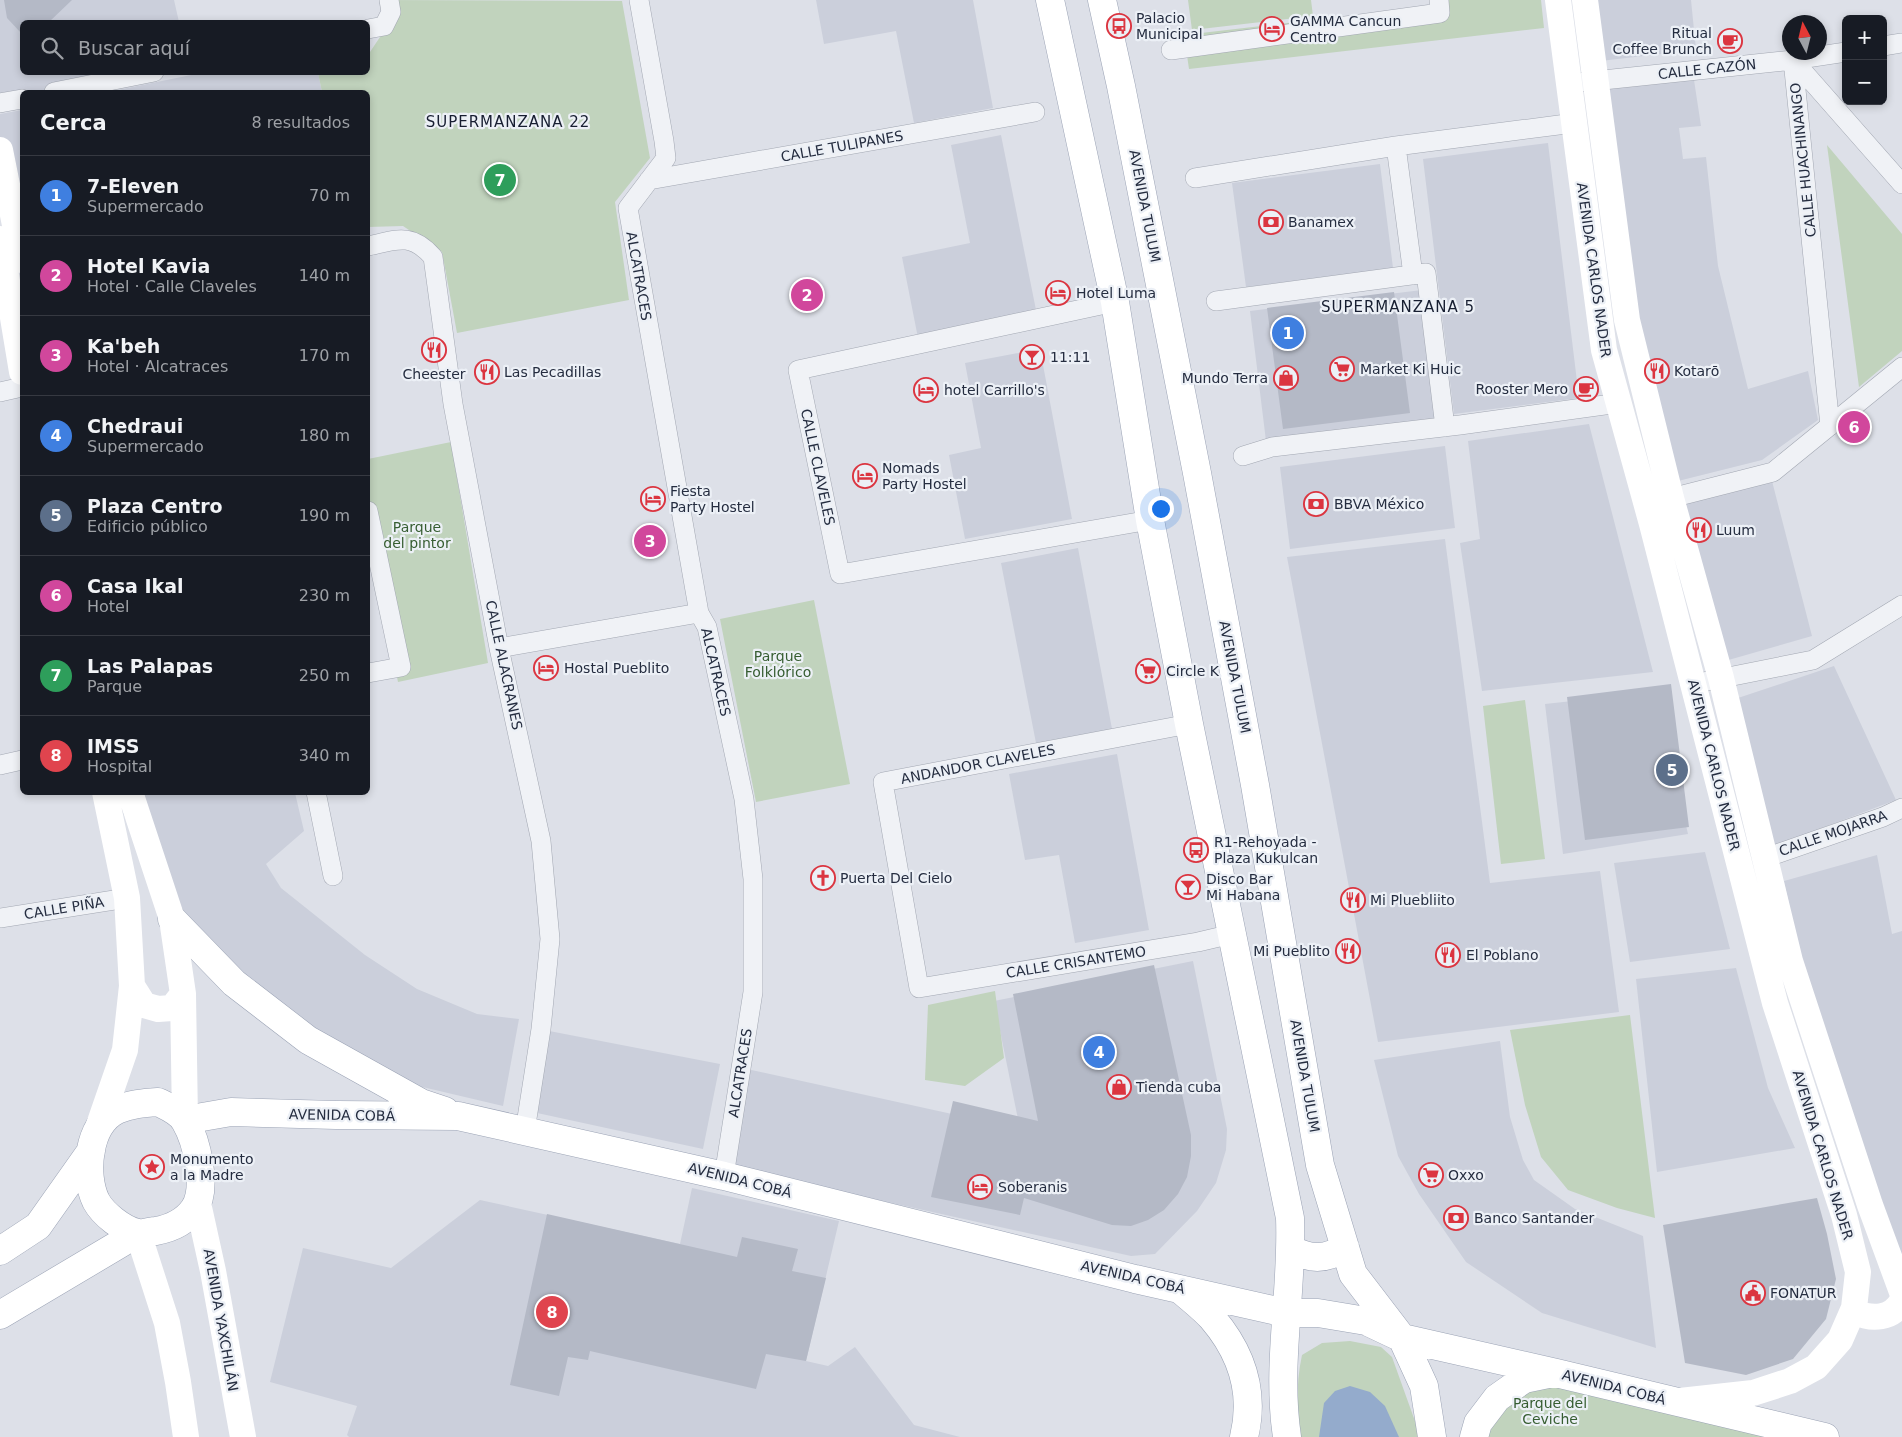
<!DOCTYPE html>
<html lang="es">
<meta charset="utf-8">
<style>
body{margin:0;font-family:"DejaVu Sans",sans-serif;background:#20242c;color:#f1f3f6}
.controls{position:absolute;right:15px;top:15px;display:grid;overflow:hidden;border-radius:8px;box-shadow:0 2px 8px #0003}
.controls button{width:45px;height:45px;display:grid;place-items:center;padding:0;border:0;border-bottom:1px solid #363941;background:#171b24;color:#f1f3f6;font:25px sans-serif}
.compass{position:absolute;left:1782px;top:15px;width:45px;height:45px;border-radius:50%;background:#171b24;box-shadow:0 2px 8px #0003;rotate:353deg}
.you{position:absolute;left:1160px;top:508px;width:18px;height:18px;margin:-12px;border:4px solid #fff;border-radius:50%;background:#1a73e8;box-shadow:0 0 0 8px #1a73e833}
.badge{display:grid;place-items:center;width:32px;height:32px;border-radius:50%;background:#2563eb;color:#fff;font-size:16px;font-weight:700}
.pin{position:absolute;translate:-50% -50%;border:2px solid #fff;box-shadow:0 1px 5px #0006}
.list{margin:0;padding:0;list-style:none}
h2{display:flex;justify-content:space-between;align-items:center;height:65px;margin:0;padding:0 20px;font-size:21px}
h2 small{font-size:16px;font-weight:400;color:#9ea1a6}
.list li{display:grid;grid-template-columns:32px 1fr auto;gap:15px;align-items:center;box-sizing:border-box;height:80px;padding:0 20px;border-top:1px solid #363941}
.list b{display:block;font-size:19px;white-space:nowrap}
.list p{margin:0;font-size:16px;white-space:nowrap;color:#9ea1a6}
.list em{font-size:16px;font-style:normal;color:#9ea1a6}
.icon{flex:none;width:28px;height:28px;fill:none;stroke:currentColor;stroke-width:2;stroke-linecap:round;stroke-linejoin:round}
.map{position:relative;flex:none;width:1902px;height:1437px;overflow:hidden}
.search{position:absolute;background:#171b24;box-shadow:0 2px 8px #0003;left:20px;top:20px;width:350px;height:55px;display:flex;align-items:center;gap:12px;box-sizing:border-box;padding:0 18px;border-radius:8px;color:#9ea1a6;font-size:19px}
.panel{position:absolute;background:#171b24;box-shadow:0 2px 8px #0003;left:20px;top:90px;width:350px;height:705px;border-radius:8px}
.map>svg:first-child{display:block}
</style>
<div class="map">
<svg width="1902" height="1437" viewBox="0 0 1902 1437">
<rect width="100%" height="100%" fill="#dde0e8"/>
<!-- built -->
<path fill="#cbcfdb" d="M0 0H174L179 22H22V72L168 73 65 92H22L0 105Z
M816 0H973L993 108 914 123 896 31 824 44Z
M1593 0H1691L1696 50 1600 61Z
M206 72 318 73 322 92H108Z
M1694 80 1701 126 1679 128 1683 159 1706 157 1718 266 1748 389 1808 371 1818 420 1762 460 1678 481 1635 318 1604 88Z
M22 110V281L0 170V114Z
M1001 135 1037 315 918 338 902 257 970 243 951 145Z
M1548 143 1579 398 1454 414 1423 159Z
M1380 164 1393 268 1246 287 1232 183Z
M1422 290 1438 419 1266 441 1250 311Z
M1040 349 1072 519 965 539 949 455 981 448 965 363Z
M1589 424 1653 672 1482 691 1460 543 1480 539 1468 441Z
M1445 446 1455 528 1290 549 1280 467Z
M1772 481 1812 636 1725 661 1684 504Z
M1445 539 1490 883 1600 871 1619 1012 1378 1042 1287 557Z
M1078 548 1112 729 1036 743 1001 563Z
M1834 666 1896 800 1774 846 1735 699Z
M1655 692 1688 834 1563 854 1545 704Z
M1117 754 1149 930 1075 943 1059 855 1025 860 1009 774Z
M117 793H295L304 831 266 864 281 888 365 955 417 989 477 1014 519 1019 503 1106 397 1081 314 1043 179 920 132 833 121 809Z
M1705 852 1730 949 1630 962 1614 863Z
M1877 855 1892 934 1902 931V1272L1804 974 1784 881Z
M1193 961 1227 1129 1226 1150 1216 1183 1197 1211 1155 1254 1131 1256 725 1166 747 1069 1020 1129 994 1001Z
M1736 968 1768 1088 1795 1148 1657 1172 1636 979Z
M544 1030 720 1064 703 1149 528 1111Z
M1500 1041 1510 1117 1523 1160 1534 1180 1575 1209 1643 1236 1656 1348 1542 1313 1466 1262 1419 1194 1398 1156 1374 1060Z
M692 1188 839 1221 806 1361 828 1366 855 1347 914 1425 960 1437H349L347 1435 357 1406 270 1382 303 1248 391 1268 480 1200 680 1244Z"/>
<!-- green -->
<path fill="#c1d3bd" d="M382 0 622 1 650 158 615 202 629 300 457 333 442 252 403 226 368 227V92H322L318 73 368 72V55L386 28Z
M1188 0H1311L1313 16 1192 30Z
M1444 0H1541L1544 28 1189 69 1184 35 1444 5Z
M1827 145 1902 234V351L1859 387Z
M451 442 488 663 398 682 368 535V459Z
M814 600 850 784 756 802 720 619Z
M1525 700 1545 859 1501 864 1483 706Z
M995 991 1004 1058 965 1086 925 1080 928 1005Z
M1630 1015 1655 1218 1617 1208 1568 1190 1541 1157 1525 1105 1510 1030Z
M1350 1341 1381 1347 1392 1357 1416 1424 1418 1437H1299C1297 1409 1296 1383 1302 1355L1322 1343Z
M1550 1383 1786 1437H1481L1497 1408 1521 1391Z"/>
<!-- water -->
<path fill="#94abcc" d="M1350 1386 1370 1392 1385 1406 1399 1437H1319L1324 1403 1335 1391Z"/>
<!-- building -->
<path fill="#b4b9c6" d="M4 0H72L49 22H22V34L7 18Z
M1394 292 1410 413 1283 429 1267 308Z
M1671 684 1689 827 1585 840 1567 697Z
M1154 965 1191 1135V1156L1187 1177 1178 1194 1164 1210 1148 1220 1131 1226 1112 1225 1024 1198 1020 1215 931 1197 953 1101 1038 1121 1013 994Z
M1817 1198 1827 1234 1836 1279 1826 1319 1793 1359 1746 1375 1685 1363 1663 1225Z
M547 1214 737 1257 742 1237 798 1249 792 1271 826 1278 806 1361 766 1354 756 1389 590 1351 588 1360 568 1357 559 1396 510 1385Z"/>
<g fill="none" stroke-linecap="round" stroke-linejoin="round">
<defs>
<path id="street" d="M639 0 664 141 666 158 628 208 699 613 707 627 744 799 753 879V992L724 1176
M368 29 384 26 391 12 389 0
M1883 46 1902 43
M1171 50 1440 13 1439 0
M1793 60 1830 426
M1793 60 1902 184
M1584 82 1793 60 1846 52
M54 92 154 72
M0 103 22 99
M1396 146 1413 275
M1195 178 1396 146 1574 123
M649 180 1035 112
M368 246C396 240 411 232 433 257L453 404 499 648 541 841 550 939 541 1029 525 1131
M1216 301 1426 273 1445 427
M1115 302 798 370 840 574 1150 520
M0 392 22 387
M1243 456 1272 447 1460 425 1619 403
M1671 498 1773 472 1902 367
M368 511 401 667 368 673
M499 648 699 613
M1693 684 1813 660 1902 605
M1189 724 883 782 919 988 1198 942 1232 934
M0 765 22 760
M316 792 333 876
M1765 858 1883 817 1902 808
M0 918 127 898"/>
<path id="primary" d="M1050 0 1115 302 1150 520 1189 724 1290 1218C1293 1291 1276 1364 1287 1437
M1102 0 1121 86 1197 473 1255 785 1320 1165 1353 1274 1402 1338 1424 1386 1432 1437
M172 919 234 983 308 1040 421 1103 445 1111
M158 1102C168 1107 179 1111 185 1121 197 1141 208 1189 194 1209 185 1222 172 1228 156 1231 151 1231 143 1234 138 1233 123 1230 103 1214 96 1201 83 1174 88 1124 117 1110 130 1104 144 1103 158 1102Z
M185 1120 231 1112 336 1115 458 1116 724 1176 1135 1279 1286 1313H1318L1366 1321 1402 1338 1556 1373 1825 1437
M1291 1249C1310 1260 1327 1260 1345 1247
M0 1251 38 1226 91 1151
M1181 1290C1191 1299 1203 1308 1212 1318 1242 1353 1255 1392 1244 1437
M0 1315 138 1233
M1474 1437 1478 1423 1497 1398 1524 1379 1553 1373"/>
</defs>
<!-- street casing -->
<use href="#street" stroke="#a2a7b2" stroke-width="20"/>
<!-- primary casing -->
<use href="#primary" stroke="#9ba3b5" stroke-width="29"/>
<!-- street -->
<use href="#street" stroke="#f0f2f6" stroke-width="19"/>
<!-- secondary -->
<path stroke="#fff" stroke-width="26" d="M1558 0 1604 350 1652 524 1775 1003 1844 1215 1858 1272 1854 1308 1840 1340 1816 1367 1790 1381 1753 1393 1680 1401
M1585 0 1627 320 1671 498 1721 678 1790 961 1870 1205 1902 1292
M0 150 22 260
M0 239 22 372
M130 792 172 919 183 994 185 1120
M132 986 144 1005 158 1009 172 1008 183 994
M99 1125 125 1050 132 986 127 898 105 792
M198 1203 213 1271 243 1437
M138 1233 167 1323 178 1382 186 1437
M1854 1308 1855 1312C1872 1320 1892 1319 1902 1301"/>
<!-- primary -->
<use href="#primary" stroke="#fff" stroke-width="28"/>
</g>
<!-- icons -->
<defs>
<symbol id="bus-ring" viewBox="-11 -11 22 22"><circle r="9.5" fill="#ecf0f6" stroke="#db3540" stroke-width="1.5"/><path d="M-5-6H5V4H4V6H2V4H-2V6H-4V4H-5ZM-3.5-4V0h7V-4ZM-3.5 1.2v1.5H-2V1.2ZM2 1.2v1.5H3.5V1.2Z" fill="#db3540"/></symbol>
<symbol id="hotel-ring" viewBox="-11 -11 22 22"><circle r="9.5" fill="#ecf0f6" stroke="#db3540" stroke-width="1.5"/><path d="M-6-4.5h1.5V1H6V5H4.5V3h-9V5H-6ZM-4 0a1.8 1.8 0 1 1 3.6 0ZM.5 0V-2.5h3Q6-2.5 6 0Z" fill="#db3540"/></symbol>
<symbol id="cafe-ring" viewBox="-11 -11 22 22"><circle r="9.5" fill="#ecf0f6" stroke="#db3540" stroke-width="1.5"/><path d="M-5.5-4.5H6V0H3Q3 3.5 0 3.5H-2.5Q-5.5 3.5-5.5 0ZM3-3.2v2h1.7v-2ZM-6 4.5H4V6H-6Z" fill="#db3540"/></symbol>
<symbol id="bank-ring" viewBox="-11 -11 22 22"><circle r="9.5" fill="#ecf0f6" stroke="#db3540" stroke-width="1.5"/><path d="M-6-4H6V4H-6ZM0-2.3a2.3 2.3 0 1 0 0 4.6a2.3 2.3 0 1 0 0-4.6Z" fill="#db3540"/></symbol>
<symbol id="restaurant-ring" viewBox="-11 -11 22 22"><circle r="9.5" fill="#ecf0f6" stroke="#db3540" stroke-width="1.5"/><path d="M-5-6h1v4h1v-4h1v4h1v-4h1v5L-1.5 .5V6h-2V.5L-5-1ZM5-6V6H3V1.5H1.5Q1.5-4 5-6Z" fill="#db3540"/></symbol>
<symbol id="bar-ring" viewBox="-11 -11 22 22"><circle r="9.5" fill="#ecf0f6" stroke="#db3540" stroke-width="1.5"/><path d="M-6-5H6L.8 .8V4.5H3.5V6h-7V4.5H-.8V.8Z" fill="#db3540"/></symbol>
<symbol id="supermarket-ring" viewBox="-11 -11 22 22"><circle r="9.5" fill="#ecf0f6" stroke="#db3540" stroke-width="1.5"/><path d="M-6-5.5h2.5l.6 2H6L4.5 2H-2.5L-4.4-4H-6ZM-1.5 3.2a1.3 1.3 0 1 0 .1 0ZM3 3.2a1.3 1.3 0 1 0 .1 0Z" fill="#db3540"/></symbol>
<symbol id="shop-ring" viewBox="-11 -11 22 22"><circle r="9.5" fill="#ecf0f6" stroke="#db3540" stroke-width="1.5"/><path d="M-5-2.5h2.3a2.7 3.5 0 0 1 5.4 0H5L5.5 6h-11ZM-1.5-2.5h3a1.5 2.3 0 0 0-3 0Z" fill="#db3540"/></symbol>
<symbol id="church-ring" viewBox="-11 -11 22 22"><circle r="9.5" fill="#ecf0f6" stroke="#db3540" stroke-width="1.5"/><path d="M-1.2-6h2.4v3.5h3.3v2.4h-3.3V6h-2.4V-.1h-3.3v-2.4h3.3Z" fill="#db3540"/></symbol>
<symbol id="sight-ring" viewBox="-11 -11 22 22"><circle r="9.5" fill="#ecf0f6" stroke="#db3540" stroke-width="1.5"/><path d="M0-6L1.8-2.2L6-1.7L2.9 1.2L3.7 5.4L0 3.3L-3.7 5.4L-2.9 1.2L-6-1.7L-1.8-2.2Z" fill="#db3540"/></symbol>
<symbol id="civic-ring" viewBox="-11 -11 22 22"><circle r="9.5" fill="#ecf0f6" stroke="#db3540" stroke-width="1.5"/><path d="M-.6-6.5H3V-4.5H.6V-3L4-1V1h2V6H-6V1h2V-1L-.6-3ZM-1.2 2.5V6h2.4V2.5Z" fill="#db3540"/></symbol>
</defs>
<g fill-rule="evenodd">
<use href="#bus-ring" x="1105" y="12" width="28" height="28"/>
<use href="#hotel-ring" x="1258" y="15" width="28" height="28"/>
<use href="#cafe-ring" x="1716" y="27" width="28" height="28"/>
<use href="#bank-ring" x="1257" y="208" width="28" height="28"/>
<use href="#hotel-ring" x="1044" y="279" width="28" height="28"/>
<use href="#restaurant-ring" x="420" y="336" width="28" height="28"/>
<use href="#bar-ring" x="1018" y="343" width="28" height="28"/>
<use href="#supermarket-ring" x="1328" y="355" width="28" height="28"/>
<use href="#restaurant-ring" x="1643" y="357" width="28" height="28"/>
<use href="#restaurant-ring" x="473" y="358" width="28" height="28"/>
<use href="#shop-ring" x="1272" y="364" width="28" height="28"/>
<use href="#cafe-ring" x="1572" y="375" width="28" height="28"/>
<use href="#hotel-ring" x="912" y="376" width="28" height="28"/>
<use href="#hotel-ring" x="851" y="462" width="28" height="28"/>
<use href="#hotel-ring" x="639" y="485" width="28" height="28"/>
<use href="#bank-ring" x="1302" y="490" width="28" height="28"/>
<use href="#restaurant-ring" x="1685" y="516" width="28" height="28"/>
<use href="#hotel-ring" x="532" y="654" width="28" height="28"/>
<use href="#supermarket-ring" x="1134" y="657" width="28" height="28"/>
<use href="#bus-ring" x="1182" y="836" width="28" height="28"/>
<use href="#church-ring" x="809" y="864" width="28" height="28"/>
<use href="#bar-ring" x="1174" y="873" width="28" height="28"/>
<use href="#restaurant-ring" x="1339" y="886" width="28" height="28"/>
<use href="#restaurant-ring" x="1334" y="937" width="28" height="28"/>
<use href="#restaurant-ring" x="1434" y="941" width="28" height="28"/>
<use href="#shop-ring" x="1105" y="1073" width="28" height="28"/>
<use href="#sight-ring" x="138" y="1153" width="28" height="28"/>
<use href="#supermarket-ring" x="1417" y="1161" width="28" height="28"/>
<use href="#hotel-ring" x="966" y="1173" width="28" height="28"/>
<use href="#bank-ring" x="1442" y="1204" width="28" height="28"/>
<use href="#civic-ring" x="1739" y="1279" width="28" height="28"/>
</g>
<g text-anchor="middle" stroke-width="4.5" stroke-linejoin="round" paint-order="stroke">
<!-- poi labels -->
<g font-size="14" fill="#252d40" stroke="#ecf0f6" text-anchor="start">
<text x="1136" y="23">Palacio<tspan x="1136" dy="16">Municipal</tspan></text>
<text x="1290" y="26">GAMMA Cancun<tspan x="1290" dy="16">Centro</tspan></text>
<text x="1712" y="38" text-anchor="end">Ritual<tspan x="1712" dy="16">Coffee Brunch</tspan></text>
<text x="1288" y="227">Banamex</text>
<text x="1076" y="298">Hotel Luma</text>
<text x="1050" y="362">11:11</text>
<text x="1360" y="374">Market Ki Huic</text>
<text x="1674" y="376">Kotarō</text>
<text x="504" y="377">Las Pecadillas</text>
<text x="434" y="379" text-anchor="middle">Cheester</text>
<text x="1268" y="383" text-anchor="end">Mundo Terra</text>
<text x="1568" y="394" text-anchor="end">Rooster Mero</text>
<text x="944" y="395">hotel Carrillo's</text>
<text x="882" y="473">Nomads<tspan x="882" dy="16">Party Hostel</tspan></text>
<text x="670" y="496">Fiesta<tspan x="670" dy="16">Party Hostel</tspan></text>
<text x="1334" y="509">BBVA México</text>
<text x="1716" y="535">Luum</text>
<text x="564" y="673">Hostal Pueblito</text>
<text x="1166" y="676">Circle K</text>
<text x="1214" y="847">R1-Rehoyada -<tspan x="1214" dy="16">Plaza Kukulcan</tspan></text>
<text x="840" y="883">Puerta Del Cielo</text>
<text x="1206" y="884">Disco Bar<tspan x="1206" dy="16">Mi Habana</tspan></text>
<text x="1370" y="905">Mi Pluebliito</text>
<text x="1330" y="956" text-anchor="end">Mi Pueblito</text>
<text x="1466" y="960">El Poblano</text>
<text x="1136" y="1092">Tienda cuba</text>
<text x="170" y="1164">Monumento<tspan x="170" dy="16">a la Madre</tspan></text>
<text x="1448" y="1180">Oxxo</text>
<text x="998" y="1192">Soberanis</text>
<text x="1474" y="1223">Banco Santander</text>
<text x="1770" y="1298">FONATUR</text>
</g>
<!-- street labels -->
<g font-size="14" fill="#252d40" stroke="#ecf0f6">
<text transform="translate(1707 69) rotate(-6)" y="5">CALLE CAZÓN</text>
<text transform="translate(842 146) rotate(-10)" y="5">CALLE TULIPANES</text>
<text transform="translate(1803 160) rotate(-96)" y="5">CALLE HUACHINANGO</text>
<text transform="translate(1145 206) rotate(79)" y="5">AVENIDA TULUM</text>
<text transform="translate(1594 270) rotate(82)" y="5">AVENIDA CARLOS NADER</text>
<text transform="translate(639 276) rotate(80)" y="5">ALCATRACES</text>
<text transform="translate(818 467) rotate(78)" y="5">CALLE CLAVELES</text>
<text transform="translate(504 665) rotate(78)" y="5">CALLE ALACRANES</text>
<text transform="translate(716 672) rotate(77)" y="5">ALCATRACES</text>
<text transform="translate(1235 677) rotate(79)" y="5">AVENIDA TULUM</text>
<text transform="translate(978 764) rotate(-11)" y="5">ANDANDOR CLAVELES</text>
<text transform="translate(1714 765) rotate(76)" y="5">AVENIDA CARLOS NADER</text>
<text transform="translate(1833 833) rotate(-19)" y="5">CALLE MOJARRA</text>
<text transform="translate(64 908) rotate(-9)" y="5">CALLE PIÑA</text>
<text transform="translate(1076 962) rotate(-9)" y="5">CALLE CRISANTEMO</text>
<text transform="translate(740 1073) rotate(-81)" y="5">ALCATRACES</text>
<text transform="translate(1305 1076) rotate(80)" y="5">AVENIDA TULUM</text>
<text transform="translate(342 1115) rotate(1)" y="5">AVENIDA COBÁ</text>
<text transform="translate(1823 1155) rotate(73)" y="5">AVENIDA CARLOS NADER</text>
<text transform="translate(740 1180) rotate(14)" y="5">AVENIDA COBÁ</text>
<text transform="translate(1133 1277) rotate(13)" y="5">AVENIDA COBÁ</text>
<text transform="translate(221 1320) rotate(80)" y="5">AVENIDA YAXCHILÁN</text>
<text transform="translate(1614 1387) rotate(14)" y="5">AVENIDA COBÁ</text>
</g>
<!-- park labels -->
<g font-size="14" fill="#365d31" stroke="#ecf0f6">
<text x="417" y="532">Parque<tspan x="417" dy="16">del pintor</tspan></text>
<text x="778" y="661">Parque<tspan x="778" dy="16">Folklórico</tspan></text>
<text x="1550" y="1408">Parque del<tspan x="1550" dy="16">Ceviche</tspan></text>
</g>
<!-- neighbourhood labels -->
<g font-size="15" letter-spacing="1" fill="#171e31" stroke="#ecf0f6">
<text x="508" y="127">SUPERMANZANA 22</text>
<text x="1398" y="312">SUPERMANZANA 5</text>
</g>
</g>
</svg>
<div class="controls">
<button>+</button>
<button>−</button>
</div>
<svg class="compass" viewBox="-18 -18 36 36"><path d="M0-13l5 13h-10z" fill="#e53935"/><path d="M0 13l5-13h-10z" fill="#9ea1a6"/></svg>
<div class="you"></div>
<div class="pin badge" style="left:1288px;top:333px;background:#3f7fe0">1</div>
<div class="pin badge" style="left:807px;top:295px;background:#d1479c">2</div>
<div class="pin badge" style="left:650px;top:541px;background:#d1479c">3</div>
<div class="pin badge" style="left:1099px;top:1052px;background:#3f7fe0">4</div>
<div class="pin badge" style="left:1672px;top:770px;background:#5c6f8a">5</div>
<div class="pin badge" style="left:1854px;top:427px;background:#d1479c">6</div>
<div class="pin badge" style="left:500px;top:180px;background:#2e9e5b">7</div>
<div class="pin badge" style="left:552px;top:1312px;background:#e0444e">8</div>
<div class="search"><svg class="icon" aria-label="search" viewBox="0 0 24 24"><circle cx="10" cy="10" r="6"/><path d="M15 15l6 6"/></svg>Buscar aquí</div>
<section class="panel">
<h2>Cerca<small>8 resultados</small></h2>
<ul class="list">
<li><span class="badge" style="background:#3f7fe0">1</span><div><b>7-Eleven</b><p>Supermercado</p></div><em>70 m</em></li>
<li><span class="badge" style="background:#d1479c">2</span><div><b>Hotel Kavia</b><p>Hotel · Calle Claveles</p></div><em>140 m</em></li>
<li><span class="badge" style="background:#d1479c">3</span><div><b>Ka'beh</b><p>Hotel · Alcatraces</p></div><em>170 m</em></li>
<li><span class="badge" style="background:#3f7fe0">4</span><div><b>Chedraui</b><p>Supermercado</p></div><em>180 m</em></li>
<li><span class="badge" style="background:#5c6f8a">5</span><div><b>Plaza Centro</b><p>Edificio público</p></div><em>190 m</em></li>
<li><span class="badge" style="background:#d1479c">6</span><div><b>Casa Ikal</b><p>Hotel</p></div><em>230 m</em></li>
<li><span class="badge" style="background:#2e9e5b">7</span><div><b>Las Palapas</b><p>Parque</p></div><em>250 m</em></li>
<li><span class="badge" style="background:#e0444e">8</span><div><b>IMSS</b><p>Hospital</p></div><em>340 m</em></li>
</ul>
</section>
</div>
